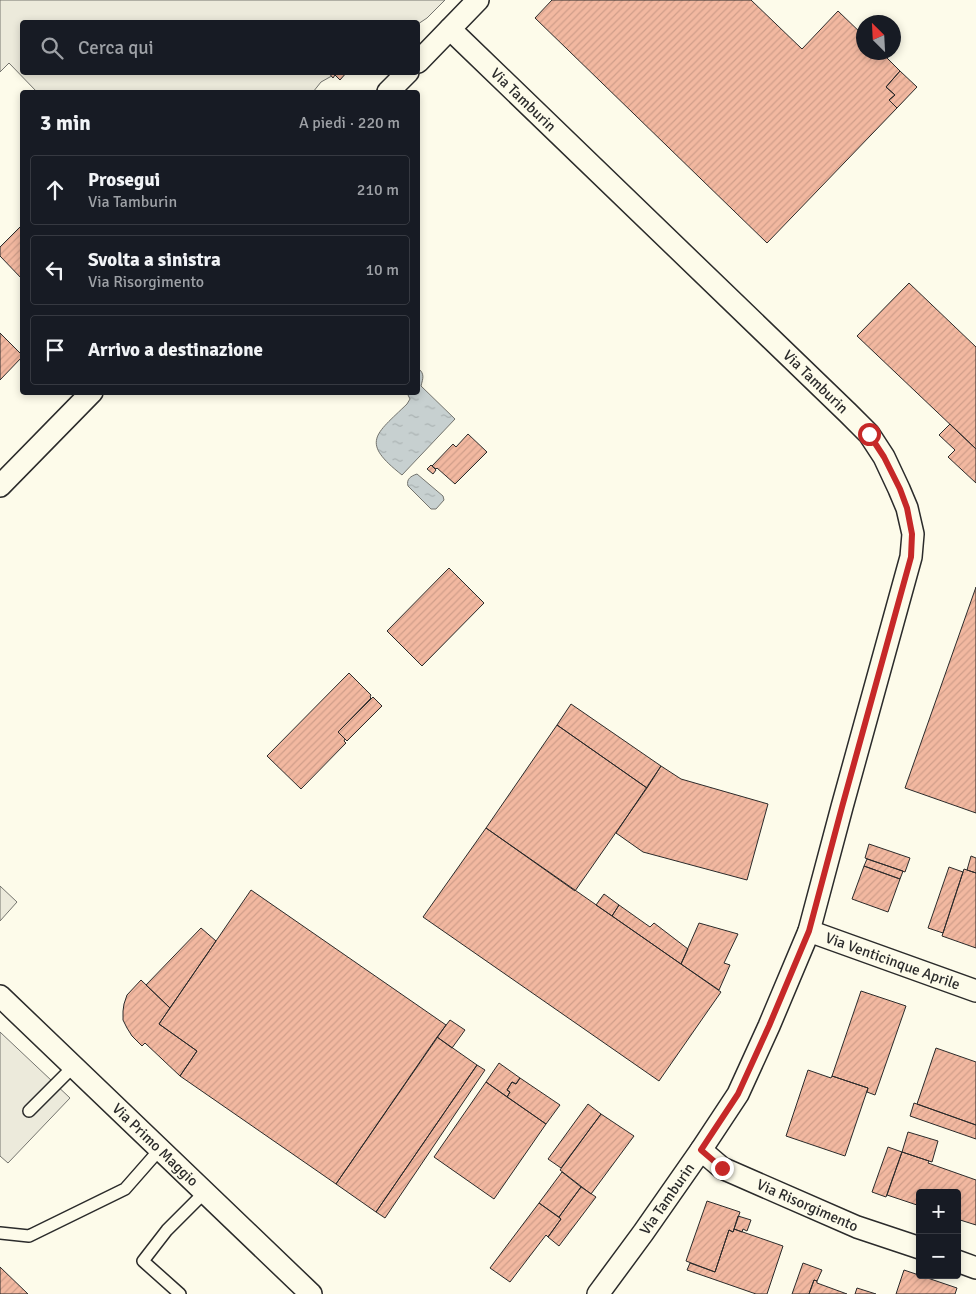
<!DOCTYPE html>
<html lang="it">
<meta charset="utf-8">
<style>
body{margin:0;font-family:Signika,sans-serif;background:#20242c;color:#f1f3f6}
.controls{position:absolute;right:15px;bottom:15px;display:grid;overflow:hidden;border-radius:5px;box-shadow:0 2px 8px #0003}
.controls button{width:45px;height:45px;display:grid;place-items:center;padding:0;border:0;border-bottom:1px solid #363941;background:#171b24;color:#f1f3f6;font:25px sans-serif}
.compass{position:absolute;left:856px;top:15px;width:45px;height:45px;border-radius:50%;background:#171b24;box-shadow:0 2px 8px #0003;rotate:336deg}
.stop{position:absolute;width:15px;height:15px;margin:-11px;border:4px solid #c62828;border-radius:50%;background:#fff}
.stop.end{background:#c62828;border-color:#fff;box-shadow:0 1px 5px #0008}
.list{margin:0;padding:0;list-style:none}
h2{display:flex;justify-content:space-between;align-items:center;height:65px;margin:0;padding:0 20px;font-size:21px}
h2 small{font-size:16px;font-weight:400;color:#9ea1a6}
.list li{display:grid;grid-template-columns:32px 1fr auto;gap:15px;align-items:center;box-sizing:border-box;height:70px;margin:0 10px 10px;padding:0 10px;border:1px solid #363941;border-radius:5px}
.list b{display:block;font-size:19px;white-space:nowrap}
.list p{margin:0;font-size:16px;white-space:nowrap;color:#9ea1a6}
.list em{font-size:16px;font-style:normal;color:#9ea1a6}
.icon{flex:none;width:28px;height:28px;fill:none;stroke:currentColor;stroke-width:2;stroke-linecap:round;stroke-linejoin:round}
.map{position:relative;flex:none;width:976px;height:1294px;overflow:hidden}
.search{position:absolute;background:#171b24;box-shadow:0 2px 8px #0003;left:20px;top:20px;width:400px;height:55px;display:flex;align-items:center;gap:12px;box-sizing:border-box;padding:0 18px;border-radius:5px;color:#9ea1a6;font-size:19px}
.panel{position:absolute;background:#171b24;box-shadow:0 2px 8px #0003;left:20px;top:90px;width:400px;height:305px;border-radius:5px}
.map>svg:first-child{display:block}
</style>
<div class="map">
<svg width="976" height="1294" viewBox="0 0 976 1294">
<defs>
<pattern id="water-ripples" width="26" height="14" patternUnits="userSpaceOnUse" patternTransform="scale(1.25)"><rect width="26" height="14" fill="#c7d0d0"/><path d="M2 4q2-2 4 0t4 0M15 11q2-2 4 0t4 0" fill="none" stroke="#abb3b3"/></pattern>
<pattern id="building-hatch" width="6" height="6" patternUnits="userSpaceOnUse" patternTransform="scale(1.25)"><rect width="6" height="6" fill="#f2b8a0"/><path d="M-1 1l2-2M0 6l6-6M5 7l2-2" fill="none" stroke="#d09e8a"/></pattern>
</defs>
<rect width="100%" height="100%" fill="#fdfbea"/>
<!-- parking -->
<path fill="#eceadb" stroke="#74746e" d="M0 0H445L427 18 418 24V22H22V72L337 73 321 82 313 92H37L9 63 0 72Z
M0 886 17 902 0 921Z
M0 1032 70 1098 8 1163 0 1156Z"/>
<!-- water -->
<path fill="url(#water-ripples)" stroke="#74746e" d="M418 368C425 374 423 378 421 386L455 419 402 475C360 442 375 435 407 404L410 399 407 393 418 392Z
M417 474 443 496 444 500 436 509H431L408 486C406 479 411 476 417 474Z"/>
<!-- building -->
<path fill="url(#building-hatch)" stroke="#2b2b2b" d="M552 0H751L802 49 838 11 864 36V52H881L900 71 886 87 895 95 889 100 897 108 767 243 535 18Z
M900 71 917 87 897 108 889 100 895 95 886 87Z
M328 72H347L340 80 335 75 333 78Z
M22 225V279L0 256V247Z
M909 283 976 347V449L857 336Z
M0 333 22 355V357L0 380Z
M950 424 976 449V483L948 457 955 450 939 435Z
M468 434 487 452 455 484 437 468 436 469 432 466 453 444 456 447Z
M431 465 436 470 433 474 427 469Z
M449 568 484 603 422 666 387 631Z
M976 587V813L905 788Z
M349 673 371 695 370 697 371 698 338 732 345 739 344 741 346 743 301 789 267 756Z
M373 697 382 706 347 741 338 732Z
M571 704 661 766 647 788 557 725Z
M557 725 647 788 575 891 486 828Z
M661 766 681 779 768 804 747 880 643 852 616 833Z
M486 828 721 992 659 1081 423 917Z
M869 844 910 858 905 872 865 858Z
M971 856 976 858V873L967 870Z
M867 859 903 871 900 879 864 866Z
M864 866 900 879 888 912 852 899Z
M949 867 963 872 943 933 928 928Z
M964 869 976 873V948L942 936Z
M251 890 446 1025 336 1184 180 1076 197 1051 159 1024Z
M604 894 619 905 612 916 596 905Z
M619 905 650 927 654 923 688 949 681 964 612 916Z
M699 923 738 934 724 963 730 965 719 990 681 964Z
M201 928 216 941 170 1008 146 985Z
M141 980 170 1008 159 1024 197 1051 180 1076 145 1043 142 1046 132 1036 127 1028 123 1020V1011L124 1004 127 995Z
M861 991 906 1006 875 1095 867 1092 868 1088 832 1076Z
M450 1020 465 1030 452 1048 437 1037Z
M437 1037 477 1065 376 1212 336 1184Z
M936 1048 976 1062V1125L917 1104Z
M499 1063 520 1078 516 1084 512 1082 507 1090 510 1092 507 1097 486 1082Z
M477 1065 485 1070 385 1218 376 1212Z
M808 1070 831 1078 832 1076 868 1088 845 1156 786 1136Z
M520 1078 560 1105 546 1124 507 1097 510 1092 507 1090 512 1082 516 1084Z
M486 1082 546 1124 494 1199 434 1157Z
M914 1103 976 1125V1139L910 1116Z
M588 1104 601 1114 561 1168 548 1159Z
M601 1114 634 1136 591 1194 560 1170Z
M908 1132 938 1141 932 1162 902 1152Z
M888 1147 902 1152 886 1197 872 1192Z
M902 1152 929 1161 928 1163 976 1180V1225L957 1219V1193H920V1206L887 1195Z
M562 1172 581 1187 559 1217 539 1203Z
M581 1187 596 1197 559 1246 548 1237 561 1219 559 1217Z
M707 1201 740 1212 733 1232 729 1230 715 1272 686 1261Z
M539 1203 561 1219 548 1237 546 1235 510 1282 490 1268Z
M738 1216 751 1220 747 1231 743 1229 742 1232 734 1229Z
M734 1229 783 1246 767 1294H756L687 1270 690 1263 715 1272 729 1230 733 1232Z
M803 1263 822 1270 817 1281 814 1280 809 1294H792Z
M0 1267 28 1294H0Z
M904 1270 957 1288 955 1294H896Z
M814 1280 817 1281V1283L847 1294H809Z
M857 1288 876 1294H855Z"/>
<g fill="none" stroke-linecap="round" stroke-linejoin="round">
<defs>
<path id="service" d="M29 1111 74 1066
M0 1233 29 1236 125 1189 161 1148
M180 1294 143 1261 167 1230 206 1191"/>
<g id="minor">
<path id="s1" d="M450 29 848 413 869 434 884 457 899 489 907 508 913 534 911 557 842 807 809 931 769 1026 738 1094 701 1150 643 1233 598 1294"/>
<path d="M418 62 478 0"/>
<path d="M388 92 408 72"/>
<path d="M0 486 92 392"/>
<path id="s2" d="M809 931 976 991"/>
<path id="s3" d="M0 996 311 1294"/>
<path id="s4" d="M701 1150 722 1168 857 1227 920 1248"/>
<path d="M957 1261 976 1268"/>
</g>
</defs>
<!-- service casing -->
<use href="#service" stroke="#2b2b2b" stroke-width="14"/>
<!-- minor casing -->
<use href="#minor" stroke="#2b2b2b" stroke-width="24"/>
<!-- service -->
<use href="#service" stroke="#fdfbea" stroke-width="11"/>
<!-- minor -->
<use href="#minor" stroke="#fdfbea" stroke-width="21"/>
</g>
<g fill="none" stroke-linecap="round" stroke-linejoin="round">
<!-- route -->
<path stroke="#c62828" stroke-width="6" d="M722 1168 701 1150 738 1094 769 1026 809 931 842 807 911 557 912 534 907 508 900 489 884 457 869 434"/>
</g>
<g text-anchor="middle" stroke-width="4" stroke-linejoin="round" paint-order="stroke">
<!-- street labels -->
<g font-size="15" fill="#2b2b2b" stroke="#fdfbea">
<text dy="5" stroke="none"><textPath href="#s1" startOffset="102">Via Tamburin</textPath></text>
<text dy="5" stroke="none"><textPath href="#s1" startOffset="508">Via Tamburin</textPath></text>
<text dy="5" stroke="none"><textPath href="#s2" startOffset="89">Via Venticinque Aprile</textPath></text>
<text dy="5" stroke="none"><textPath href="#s3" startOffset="215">Via Primo Maggio</textPath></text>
<text transform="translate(667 1199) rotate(-55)" y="5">Via Tamburin</text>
<text dy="5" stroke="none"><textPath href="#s4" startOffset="121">Via Risorgimento</textPath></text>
</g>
</g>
</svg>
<div class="controls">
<button>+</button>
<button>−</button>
</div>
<svg class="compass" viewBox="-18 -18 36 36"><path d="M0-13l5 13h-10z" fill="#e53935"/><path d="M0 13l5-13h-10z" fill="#9ea1a6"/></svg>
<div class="stop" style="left:869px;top:434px"></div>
<div class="stop end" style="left:722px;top:1168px"></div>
<div class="search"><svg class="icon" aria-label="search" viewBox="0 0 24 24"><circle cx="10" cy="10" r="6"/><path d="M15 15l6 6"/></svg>Cerca qui</div>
<section class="panel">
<h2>3 min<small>A piedi · 220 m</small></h2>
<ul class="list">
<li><svg class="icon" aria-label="ahead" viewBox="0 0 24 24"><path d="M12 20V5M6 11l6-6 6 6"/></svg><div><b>Prosegui</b><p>Via Tamburin</p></div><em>210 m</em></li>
<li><svg class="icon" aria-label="left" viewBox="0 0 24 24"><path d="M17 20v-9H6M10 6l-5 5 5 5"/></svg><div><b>Svolta a sinistra</b><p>Via Risorgimento</p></div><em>10 m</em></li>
<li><svg class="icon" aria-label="arrive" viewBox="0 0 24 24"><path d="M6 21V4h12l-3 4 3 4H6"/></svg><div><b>Arrivo a destinazione</b></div></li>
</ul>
</section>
</div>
